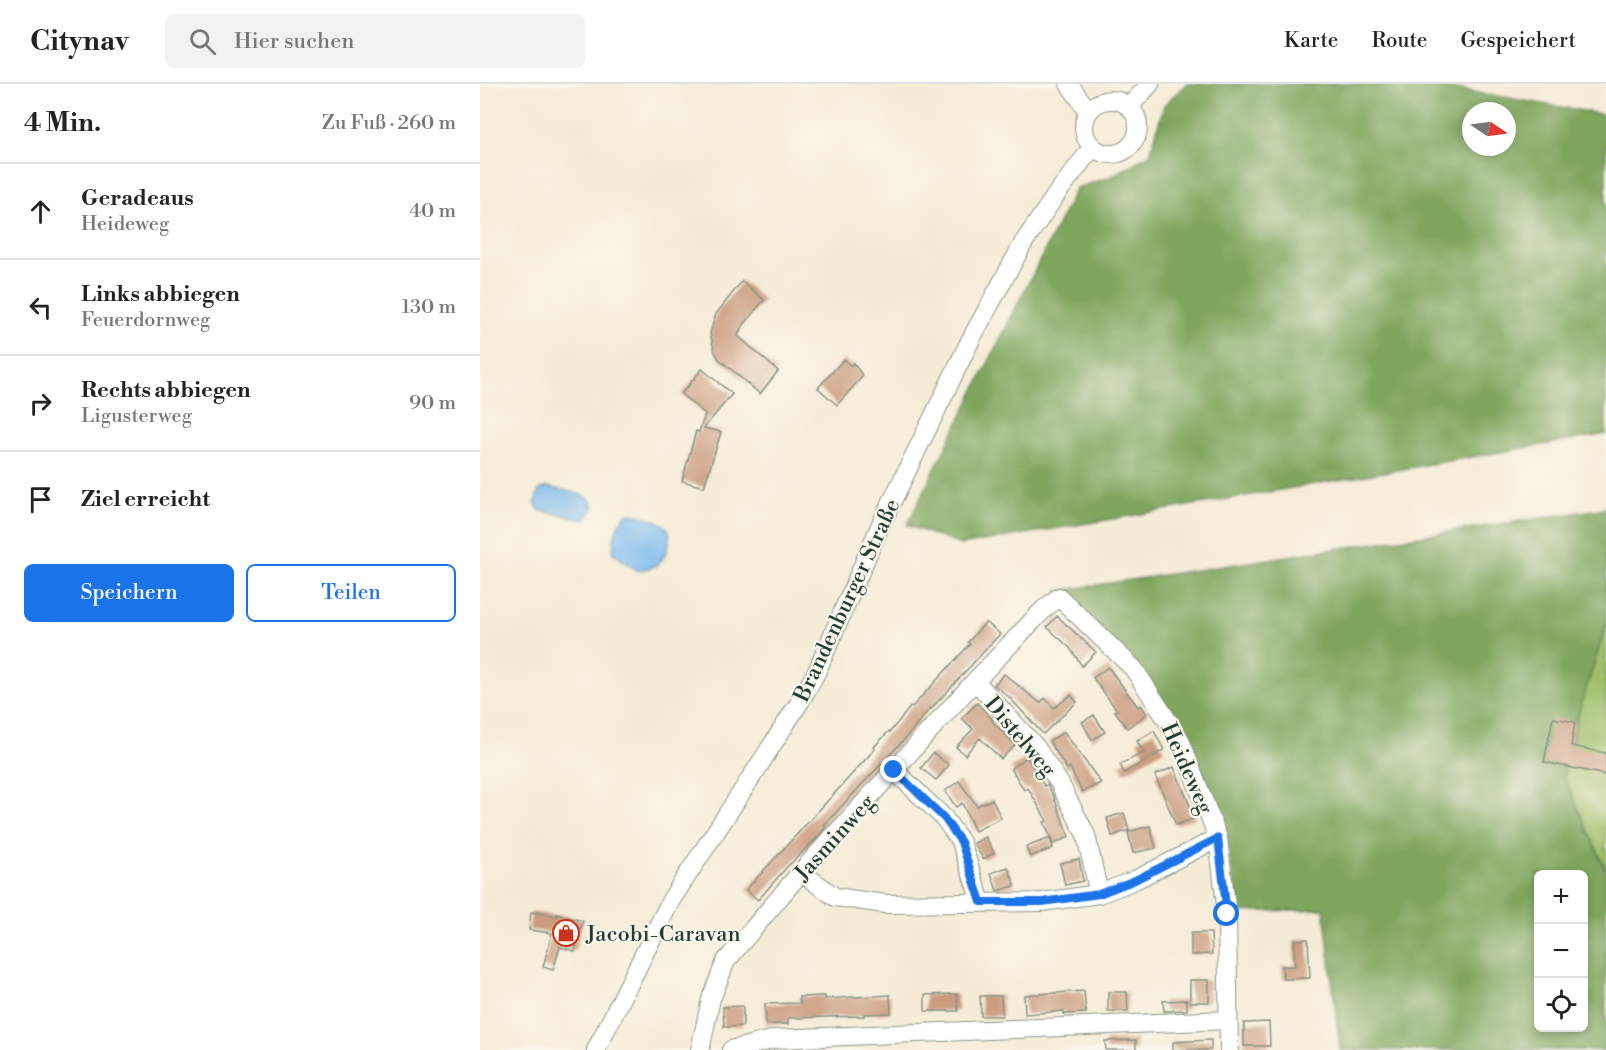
<!DOCTYPE html>
<html lang="de">
<meta charset="utf-8">
<style>
body{margin:0;font-family:"Libre Bodoni",serif;background:#f2f2f2;color:#222}
.controls{position:absolute;right:18px;bottom:18px;display:grid;overflow:hidden;border-radius:9px;box-shadow:0 3px 9px #0003}
.controls button{width:54px;height:54px;display:grid;place-items:center;padding:0;border:0;border-bottom:2px solid #e0e0e0;background:#fff;color:#222;font:30px sans-serif}
.compass{position:absolute;left:982px;top:18px;width:54px;height:54px;border-radius:50%;background:#fff;box-shadow:0 3px 9px #0003;rotate:103deg}
.stop{position:absolute;width:18px;height:18px;margin:-14px;border:4px solid #1a73e8;border-radius:50%;background:#fff}
.stop.end{background:#1a73e8;border-color:#fff;box-shadow:0 2px 6px #0008}
.list{margin:0;padding:0;list-style:none}
h2{display:flex;justify-content:space-between;align-items:center;height:78px;margin:0;padding:0 24px;font-size:26px}
h2 small{font-size:20px;font-weight:400;color:#767676}
.list li{display:grid;grid-template-columns:39px 1fr auto;gap:18px;align-items:center;box-sizing:border-box;height:96px;padding:0 24px;border-top:2px solid #e0e0e0}
.list b{display:block;font-size:22px;white-space:nowrap}
.list p{margin:0;font-size:20px;white-space:nowrap;color:#767676}
.list em{font-size:20px;font-style:normal;color:#767676}
.actions{display:flex;gap:12px;padding:18px 24px}
.actions a{flex:1;padding:14px 0;border:2px solid #1a73e8;border-radius:9px;text-align:center;font-size:21px;color:#1a73e8}
.actions .main{background:#1a73e8;color:#fff}
.icon{flex:none;width:33px;height:33px;fill:none;stroke:currentColor;stroke-width:2;stroke-linecap:round;stroke-linejoin:round}
.map{position:relative;flex:none;width:1126px;height:966px;overflow:hidden}
header{display:flex;align-items:center;gap:36px;box-sizing:border-box;height:84px;padding:0 30px;background:#fff;border-bottom:2px solid #e0e0e0}
header strong{font-size:28px}
nav{display:flex;gap:33px;margin-inline-start:auto;font-size:21px}
.search{width:420px;height:54px;background:#f2f2f2;display:flex;align-items:center;gap:15px;box-sizing:border-box;padding:0 21px;border-radius:9px;color:#767676;font-size:22px}
main{display:flex}
aside{flex:1;background:#fff}
.map>svg:first-child{display:block}
</style>
<header>
<strong>Citynav</strong>
<div class="search"><svg class="icon" aria-label="search" viewBox="0 0 24 24"><circle cx="10" cy="10" r="6"/><path d="M15 15l6 6"/></svg>Hier suchen</div>
<nav><a>Karte</a><a>Route</a><a>Gespeichert</a></nav>
</header>
<main>
<aside>
<h2>4 Min.<small>Zu Fuß · 260 m</small></h2>
<ul class="list">
<li><svg class="icon" aria-label="ahead" viewBox="0 0 24 24"><path d="M12 20V5M6 11l6-6 6 6"/></svg><div><b>Geradeaus</b><p>Heideweg</p></div><em>40 m</em></li>
<li><svg class="icon" aria-label="left" viewBox="0 0 24 24"><path d="M17 20v-9H6M10 6l-5 5 5 5"/></svg><div><b>Links abbiegen</b><p>Feuerdornweg</p></div><em>130 m</em></li>
<li><svg class="icon" aria-label="right" viewBox="0 0 24 24"><path d="M7 20v-9h11M14 6l5 5-5 5"/></svg><div><b>Rechts abbiegen</b><p>Ligusterweg</p></div><em>90 m</em></li>
<li><svg class="icon" aria-label="arrive" viewBox="0 0 24 24"><path d="M6 21V4h12l-3 4 3 4H6"/></svg><div><b>Ziel erreicht</b></div></li>
</ul>
<div class="actions"><a class="main">Speichern</a><a>Teilen</a></div>
</aside>
<div class="map">
<svg width="1126" height="966" viewBox="0 0 1126 966">
<rect width="100%" height="100%" fill="#fbf7ec"/>
<filter id="ink" filterUnits="userSpaceOnUse"><feTurbulence type="fractalNoise" baseFrequency=".0167" numOctaves="2"/><feDisplacementMap in="SourceGraphic" scale="12" xChannelSelector="R" yChannelSelector="G"/><feConvolveMatrix kernelMatrix="1 2 1 2 8 2 1 2 1" color-interpolation-filters="sRGB"/></filter>
<filter id="wash" filterUnits="userSpaceOnUse"><feTurbulence type="fractalNoise" baseFrequency=".008" numOctaves="4" result="noise"/><feDisplacementMap in="SourceGraphic" scale="24" xChannelSelector="R" yChannelSelector="G"/><feGaussianBlur stdDeviation="1.35" result="paint"/><feColorMatrix in="noise" values="0 0 0 0 0 0 0 0 0 0 0 0 0 0 0 0 0 1.4 0 .05"/><feComposite in="paint" operator="in"/></filter>
<g filter="url(#wash)">
<rect width="100%" height="100%" fill="#f5ecd6"/>
<!-- green -->
<path fill="#9fc069" stroke="#5f7e4e" stroke-width="1.5" d="M1126 540V786L1084 693 1095 638Z"/>
<!-- forest -->
<path fill="#7fa65d" stroke="#4f7248" stroke-width="1.5" fill-rule="evenodd" d="M706 0H949L1126 31V350L481 461 427 441 596 104 631 93 670 70 684 21ZM991 27H1027V63H991Z
M1126 424V542L1097 634 1084 693 1126 787V966H860L844 825 759 828 745 748 706 648 653 576 577 507ZM1058 790H1104V944H1058Z"/>
<!-- water -->
<path fill="#79b9ed" stroke="#4c7b90" stroke-width="1.5" d="M67 403C78 406 115 408 113 424 112 429 110 433 105 436L59 426 55 419 59 406Z
M148 429C160 432 178 434 187 444 194 453 185 476 176 481 170 484 163 485 158 487L133 469C134 452 135 441 148 429Z"/>
<g id="blocks">
<!-- building -->
<path fill="#cb9c7f" d="M262 197 284 216 261 244 258 252 298 287 280 310 239 275 235 268 230 249 236 230Z
M364 275 371 282 373 279 383 292 357 321 338 304Z
M222 285 252 310 224 344 241 348 224 403 202 397 216 347 219 348 225 330 201 310Z
M577 532 616 568 602 582 590 564 567 543Z
M506 538 520 550 451 625 450 624 432 647 344 741 346 743 336 755 306 784 278 816 266 806 395 665 394 663 409 647 410 648 431 622 432 623 490 560 488 558Z
M628 583 658 623 661 621 667 630 647 644 635 627 637 626 613 594Z
M524 590 560 619 565 614 574 624 591 611 597 618 563 650 529 613 514 601Z
M497 619 513 636 512 637 535 661 521 675 500 654 485 671 476 663 493 645 482 634Z
M614 631 625 648 612 656 602 638Z
M1073 634 1095 638 1091 662 1126 669V691L1064 678Z
M674 647 684 666 644 689 640 680 664 669 657 657Z
M584 648 621 699 602 708 590 683 587 685 569 657Z
M453 669 469 681 456 696 441 684Z
M547 673 564 702 567 700 574 713 589 753 573 760 564 738 567 737 548 704 544 706 531 684Z
M694 683 715 734 696 741 675 691Z
M479 697 497 722 512 715 521 734 495 747 482 719 476 723 465 707Z
M644 729 649 746 632 752 627 734Z
M670 742 676 764 653 769 648 748Z
M506 753 514 769 503 775 494 759Z
M570 754 573 764 550 773 546 763Z
M599 775 603 797 585 801 580 779Z
M528 783 535 802 517 807 511 789Z
M51 828 77 832V830L103 837 95 867 80 863 73 886 63 883 72 849 49 846Z
M711 849H731L732 870 711 871Z
M828 855 830 894 803 895 802 882H815L814 856Z
M710 896H729V918H710Z
M604 907 606 929 584 930V927L545 930 544 911Z
M628 908H647L648 927H628Z
M477 910 478 927H445V911Z
M410 911 411 929 384 930V932L308 934V940H286L285 920 320 919 319 913 345 912V915Z
M500 912H521L522 932H501Z
M707 916V926L684 927 683 917Z
M263 922V942L244 943 243 923Z
M789 938 790 962H764V939Z
M656 956V966H626L625 957Z
M731 956V966H693V958Z"/>
</g>
</g>
<g filter="url(#ink)">
<use href="#blocks" fill-opacity="0" stroke="#8a9485" stroke-width="1.5"/>
<g fill="none" stroke-linecap="round" stroke-linejoin="round">
<defs>
<path id="minor" d="M589 0 608 27
M604 43a27 27 0 1 1 54 0a27 27 0 1 1-54 0Z
M649 23 670 0
M495 597 555 662 580 700 606 751 619 810
M414 686 464 734 481 758 501 818
M321 788 355 813 405 820 562 818 619 810 655 796 738 754
M116 966 191 816 276 686 321 616 337 587 400 442 491 255 544 158 578 108 612 64
M220 966 231 915 246 877 321 788 495 597 564 525 579 513 654 585 700 656 738 754 747 830 749 966
M251 966 295 955 748 936"/>
</defs>
<!-- minor casing -->
<use href="#minor" stroke="#8a9485" stroke-width="20"/>
<!-- minor -->
<use href="#minor" stroke="#fff" stroke-width="18"/>
</g>
</g>
<g fill="none" stroke-linecap="round" stroke-linejoin="round" filter="url(#ink)">
<!-- route -->
<path stroke="#1a73e8" stroke-width="8" d="M414 686 464 734 481 758 501 818H562L619 810 655 796 738 754 747 830"/>
</g>
<!-- icons -->
<defs>
<symbol id="shop-ring" viewBox="-11 -11 22 22"><circle r="9.5" fill="#fbf7ec" stroke="#c8321e" stroke-width="1.5"/><path d="M-5-2.5h2.3a2.7 3.5 0 0 1 5.4 0H5L5.5 6h-11ZM-1.5-2.5h3a1.5 2.3 0 0 0-3 0Z" fill="#c8321e"/></symbol>
</defs>
<g fill-rule="evenodd">
<use href="#shop-ring" x="71" y="834" width="30" height="30"/>
</g>
<g text-anchor="middle" stroke-width="4.5" stroke-linejoin="round" paint-order="stroke">
<!-- street labels -->
<g font-size="22" fill="#1f3d34" stroke="#fbf7ec">
<text transform="translate(366 516) rotate(-65)" y="8">Brandenburger Straße</text>
<text transform="translate(541 652) rotate(50)" y="8">Distelweg</text>
<text transform="translate(708 684) rotate(66)" y="8">Heideweg</text>
<text transform="translate(354 753) rotate(-48)" y="8">Jasminweg</text>
</g>
<!-- poi labels -->
<g font-size="22" fill="#1f3d34" stroke="#fbf7ec" text-anchor="start">
<text x="106" y="857">Jacobi-Caravan</text>
</g>
</g>
</svg>
<div class="controls">
<button>+</button>
<button>−</button>
<button><svg class="icon" aria-label="locate" viewBox="0 0 24 24"><circle cx="12" cy="12" r="6"/><path d="M12 2v4M12 18v4M2 12h4M18 12h4"/></svg></button>
</div>
<svg class="compass" viewBox="-18 -18 36 36"><path d="M0-13l5 13h-10z" fill="#e53935"/><path d="M0 13l5-13h-10z" fill="#767676"/></svg>
<div class="stop" style="left:747px;top:830px"></div>
<div class="stop end" style="left:414px;top:686px"></div>
</div>
</main>
